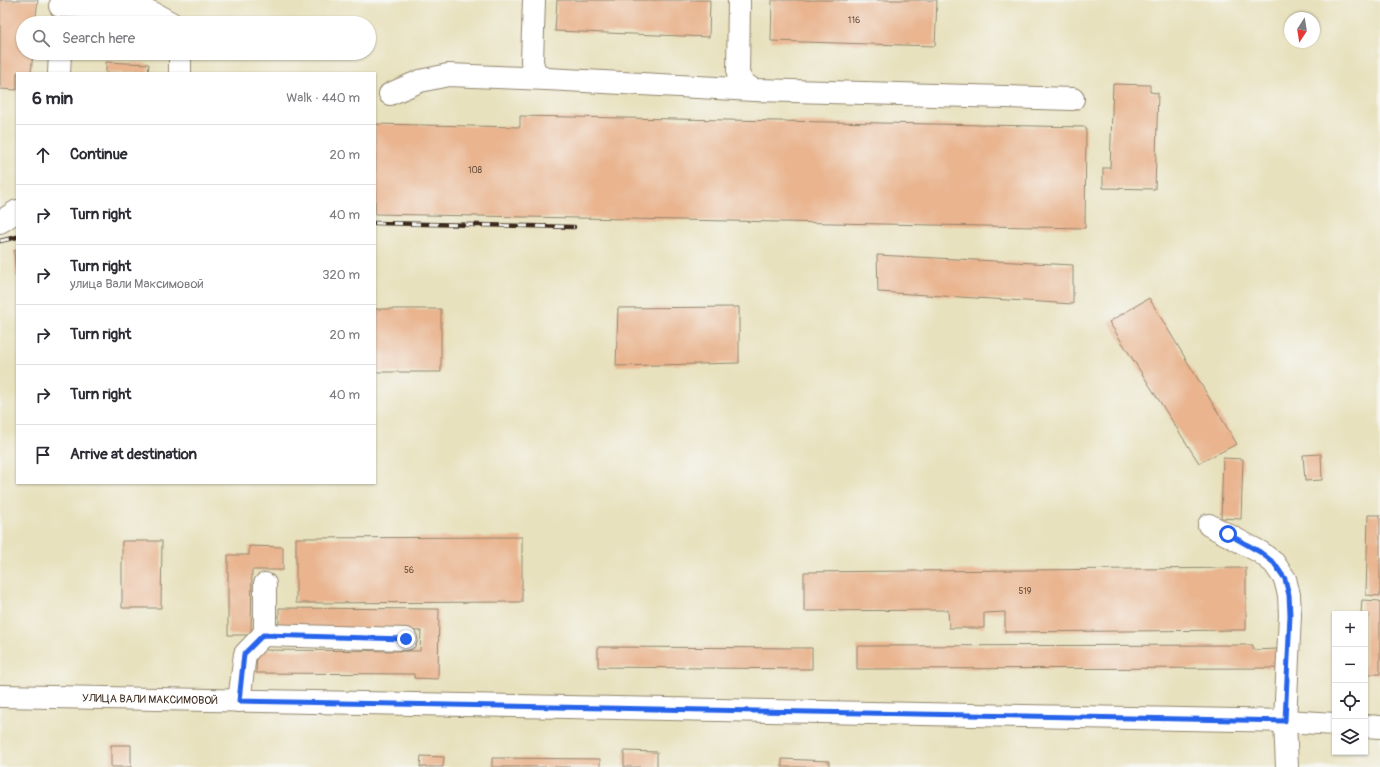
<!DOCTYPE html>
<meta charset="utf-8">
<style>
body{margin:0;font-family:Pangolin,sans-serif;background:#f2f2f3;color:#2b2b33}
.controls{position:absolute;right:12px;bottom:12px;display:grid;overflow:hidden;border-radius:0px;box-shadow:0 1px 3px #0004}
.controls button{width:36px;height:36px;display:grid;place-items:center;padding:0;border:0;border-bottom:1px solid #e1e1e2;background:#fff;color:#2b2b33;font:20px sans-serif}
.compass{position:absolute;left:1284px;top:12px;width:36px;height:36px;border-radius:50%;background:#fff;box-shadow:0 1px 3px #0004;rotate:192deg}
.stop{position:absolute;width:12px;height:12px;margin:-9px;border:3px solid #2563eb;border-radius:50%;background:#fff}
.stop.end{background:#2563eb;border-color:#fff;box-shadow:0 1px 4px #0008}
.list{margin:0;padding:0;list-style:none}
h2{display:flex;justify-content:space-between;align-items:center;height:52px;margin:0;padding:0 16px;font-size:17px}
h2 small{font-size:13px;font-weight:400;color:#7c7c81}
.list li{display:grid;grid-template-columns:26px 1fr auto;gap:12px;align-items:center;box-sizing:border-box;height:60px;padding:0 16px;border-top:1px solid #e1e1e2}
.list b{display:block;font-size:15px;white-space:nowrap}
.list p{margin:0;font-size:13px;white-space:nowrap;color:#7c7c81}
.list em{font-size:13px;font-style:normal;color:#7c7c81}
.icon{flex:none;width:22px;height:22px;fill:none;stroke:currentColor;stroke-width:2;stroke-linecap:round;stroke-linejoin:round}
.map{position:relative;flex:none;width:1380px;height:767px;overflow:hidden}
.search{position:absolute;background:#fff;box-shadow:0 1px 3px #0004;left:16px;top:16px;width:360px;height:44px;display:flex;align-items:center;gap:10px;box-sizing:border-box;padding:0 14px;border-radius:22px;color:#7c7c81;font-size:15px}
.panel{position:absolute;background:#fff;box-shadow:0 1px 3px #0004;left:16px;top:72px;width:360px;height:412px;border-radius:0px}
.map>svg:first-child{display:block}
</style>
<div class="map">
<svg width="1380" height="767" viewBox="0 0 1380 767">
<rect width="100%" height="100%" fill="#f6f6f2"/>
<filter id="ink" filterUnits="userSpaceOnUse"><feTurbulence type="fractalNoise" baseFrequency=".025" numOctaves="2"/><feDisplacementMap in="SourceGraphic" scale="8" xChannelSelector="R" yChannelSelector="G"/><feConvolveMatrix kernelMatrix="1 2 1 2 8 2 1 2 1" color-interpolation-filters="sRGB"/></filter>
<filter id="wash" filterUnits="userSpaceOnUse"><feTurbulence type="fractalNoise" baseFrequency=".012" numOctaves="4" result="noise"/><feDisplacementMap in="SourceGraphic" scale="16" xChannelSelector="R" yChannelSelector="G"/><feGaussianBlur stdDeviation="0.9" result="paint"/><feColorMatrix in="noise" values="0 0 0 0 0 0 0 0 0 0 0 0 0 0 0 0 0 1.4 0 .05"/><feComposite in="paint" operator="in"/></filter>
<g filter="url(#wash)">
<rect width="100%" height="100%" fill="#e8e1bd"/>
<g id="blocks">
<!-- building -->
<path fill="#e9b48e" d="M0 0H38L35 23H23V53H33L31 73H17V90L0 89Z
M557 0H710L709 37 555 31Z
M772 0H937L935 46 771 41Z
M106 62 149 64 148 73H106Z
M1113 84 1150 85V92L1158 93 1155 189 1103 188V168H1110Z
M520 116 1086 127 1085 228 375 214V124L520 127Z
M17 250V276L16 277 14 251Z
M877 255 1073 265V304L878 292Z
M1149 298 1237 444 1199 463 1109 322Z
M739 307V363L616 366 618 308Z
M375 309H441V372H375Z
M1321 454 1322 480 1305 481 1303 455Z
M1223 458 1243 459 1241 519 1221 518Z
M1368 515H1380V596L1366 595Z
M522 537V602L296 603V538Z
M122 541H162L161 608H122Z
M249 546 283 547V570H252L251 635H228V555H249Z
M1246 568V630L1005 632V612L984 613V628H949L948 610 804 611V572Z
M1362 600 1380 601V674H1365V614H1361Z
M279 608 439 609 438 679 414 678V674L256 673 257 650 420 651 421 631 279 630Z
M1253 645V650L1277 649V668L857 669V646Z
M598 647 812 648V669L598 667Z
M111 745H131V767H111Z
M624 751 657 752V767H624Z
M421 756 444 757 443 767H420Z
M492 758 600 759V767H492Z
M782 759 829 761V767H782Z"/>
</g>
</g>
<g filter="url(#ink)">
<use href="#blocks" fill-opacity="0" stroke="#92866e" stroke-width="1"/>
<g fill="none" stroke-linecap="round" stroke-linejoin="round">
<defs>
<g id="minor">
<path d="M534 0 532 61C534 72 537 76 547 79L754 90"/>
<path d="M739 0 738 74 743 83 754 90 1073 99"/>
<path d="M60 6 137 9 151 12 171 23"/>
<path d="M59 73 60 53"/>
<path d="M180 73V53"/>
<path d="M390 94 420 81 448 75 547 79"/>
<path d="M0 222 17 211"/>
<path d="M1209 525 1260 552 1274 563 1285 579 1289 595 1290 615 1285 721 1287 767"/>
<path d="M263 635 406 639"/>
<path id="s1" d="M0 696 1285 721 1335 724"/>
<path d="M239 701 245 654 263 635 265 630V584"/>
<path d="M1365 726 1380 727"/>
</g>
</defs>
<!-- minor casing -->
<use href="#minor" stroke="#92866e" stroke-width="24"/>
<!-- minor -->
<use href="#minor" stroke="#fff" stroke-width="22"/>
<defs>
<path id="rail" d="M375 223 574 227
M0 241 17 237"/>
</defs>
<!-- rail casing -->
<use href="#rail" stroke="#3b2a1e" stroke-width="4.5"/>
<!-- rail -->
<use href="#rail" stroke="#f6f6f2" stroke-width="3" stroke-dasharray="9" stroke-linecap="butt"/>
</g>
</g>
<g fill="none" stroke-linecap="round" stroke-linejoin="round" filter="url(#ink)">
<!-- route -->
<path stroke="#2563eb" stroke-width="5" d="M406 639 263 635 244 654 239 701 1285 721 1290 615 1289 595 1285 579 1274 563 1260 552 1228 534"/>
</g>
<g text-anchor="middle" stroke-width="3.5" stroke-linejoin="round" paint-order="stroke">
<!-- number labels -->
<g font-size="9" fill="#664c3a">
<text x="854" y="23">116</text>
<text x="475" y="173">108</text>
<text x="409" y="573">56</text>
<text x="1025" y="594">519</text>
</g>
<!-- street labels -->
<g font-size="11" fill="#3b2a1e" stroke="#f6f6f2">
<text dy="4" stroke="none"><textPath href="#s1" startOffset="150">УЛИЦА ВАЛИ МАКСИМОВОЙ</textPath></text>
</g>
</g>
</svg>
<div class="controls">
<button>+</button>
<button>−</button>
<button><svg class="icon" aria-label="locate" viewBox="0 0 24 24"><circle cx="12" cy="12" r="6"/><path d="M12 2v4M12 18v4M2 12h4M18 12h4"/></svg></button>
<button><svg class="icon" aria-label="layers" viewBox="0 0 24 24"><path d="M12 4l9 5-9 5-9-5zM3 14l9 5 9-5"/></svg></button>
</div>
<svg class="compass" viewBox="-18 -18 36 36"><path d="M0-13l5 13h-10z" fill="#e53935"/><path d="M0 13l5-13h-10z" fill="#7c7c81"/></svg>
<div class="stop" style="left:1228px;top:534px"></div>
<div class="stop end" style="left:406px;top:639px"></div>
<div class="search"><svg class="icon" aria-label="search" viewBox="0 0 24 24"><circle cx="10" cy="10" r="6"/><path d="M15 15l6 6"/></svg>Search here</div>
<section class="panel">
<h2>6 min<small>Walk · 440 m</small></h2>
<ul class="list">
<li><svg class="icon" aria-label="ahead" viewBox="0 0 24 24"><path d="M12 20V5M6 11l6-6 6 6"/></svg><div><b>Continue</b></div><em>20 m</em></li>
<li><svg class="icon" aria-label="right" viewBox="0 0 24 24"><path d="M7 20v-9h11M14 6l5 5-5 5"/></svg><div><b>Turn right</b></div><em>40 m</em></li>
<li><svg class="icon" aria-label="right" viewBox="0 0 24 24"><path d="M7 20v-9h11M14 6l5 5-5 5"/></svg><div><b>Turn right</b><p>улица Вали Максимовой</p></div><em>320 m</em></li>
<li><svg class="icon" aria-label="right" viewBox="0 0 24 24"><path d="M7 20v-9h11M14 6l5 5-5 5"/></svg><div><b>Turn right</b></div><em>20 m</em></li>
<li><svg class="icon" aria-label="right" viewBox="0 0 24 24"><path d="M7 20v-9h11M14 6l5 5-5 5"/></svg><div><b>Turn right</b></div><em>40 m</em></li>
<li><svg class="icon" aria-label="arrive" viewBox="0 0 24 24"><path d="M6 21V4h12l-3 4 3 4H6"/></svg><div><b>Arrive at destination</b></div></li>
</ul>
</section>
</div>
